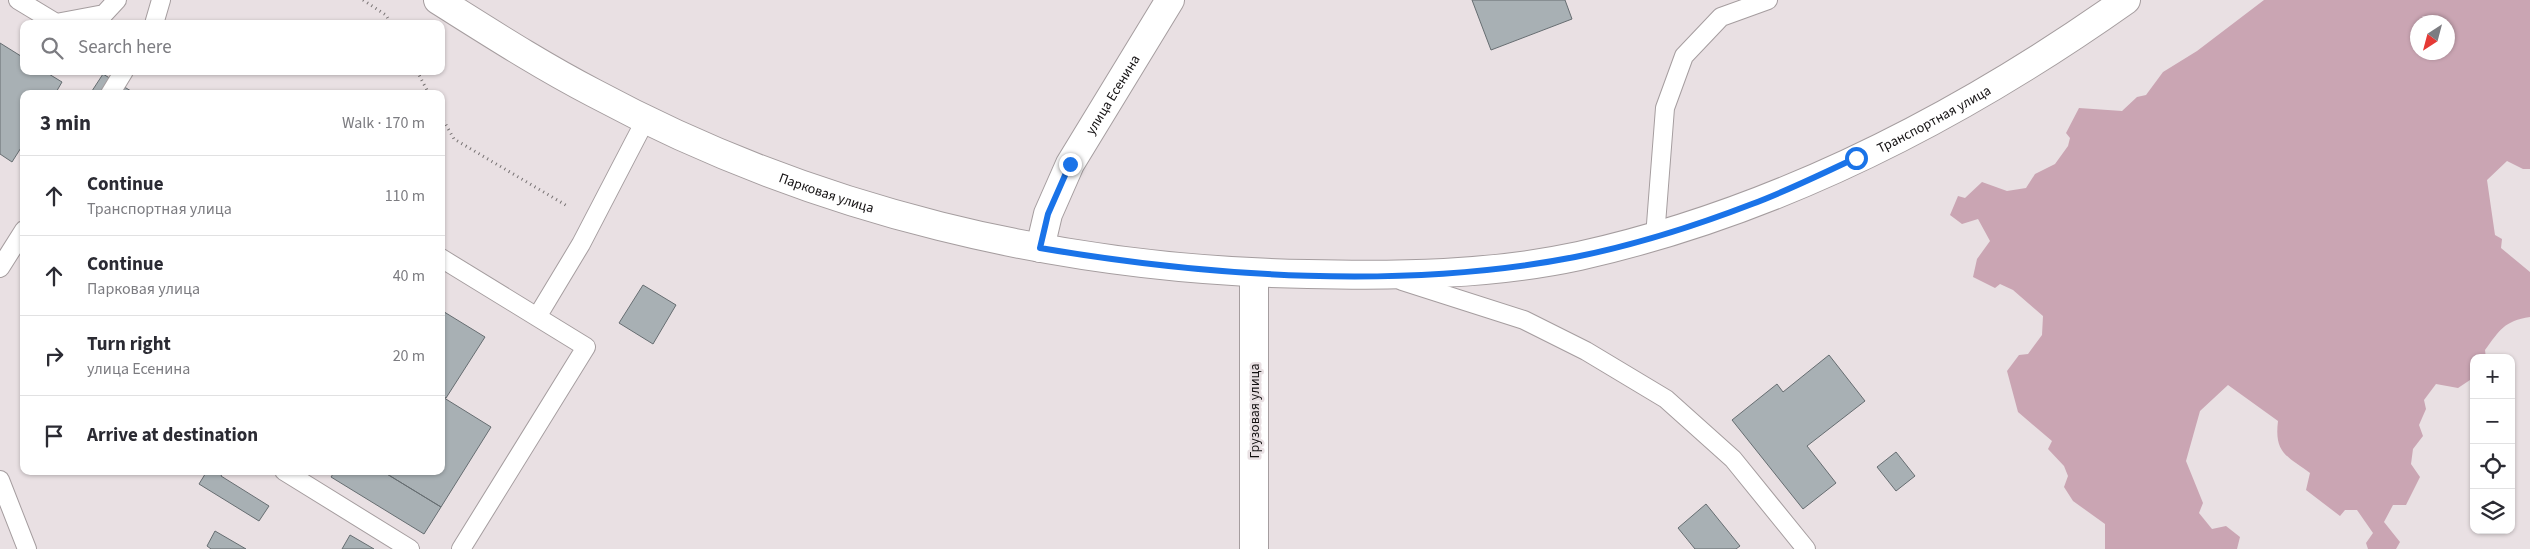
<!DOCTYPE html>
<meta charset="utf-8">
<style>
body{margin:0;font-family:"Source Sans 3",sans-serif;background:#f2f2f3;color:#2b2b33}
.controls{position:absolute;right:15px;bottom:15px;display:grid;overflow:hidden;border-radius:10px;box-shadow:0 1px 4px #0004}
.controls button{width:45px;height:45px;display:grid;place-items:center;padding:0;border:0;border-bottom:1px solid #e1e1e2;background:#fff;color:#2b2b33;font:25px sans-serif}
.compass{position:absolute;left:2410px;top:15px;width:45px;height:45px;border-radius:50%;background:#fff;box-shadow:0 1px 4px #0004;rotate:216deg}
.stop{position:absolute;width:15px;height:15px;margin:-11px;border:4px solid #1a73e8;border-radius:50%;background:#fff}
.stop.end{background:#1a73e8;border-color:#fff;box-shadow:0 1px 5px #0008}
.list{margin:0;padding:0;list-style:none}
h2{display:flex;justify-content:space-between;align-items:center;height:65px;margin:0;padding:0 20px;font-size:21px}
h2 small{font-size:16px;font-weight:400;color:#7c7c81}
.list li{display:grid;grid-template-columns:32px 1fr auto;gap:15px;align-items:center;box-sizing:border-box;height:80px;padding:0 20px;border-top:1px solid #e1e1e2}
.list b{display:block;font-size:19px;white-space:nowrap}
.list p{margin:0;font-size:16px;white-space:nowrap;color:#7c7c81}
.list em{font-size:16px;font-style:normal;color:#7c7c81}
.icon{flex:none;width:28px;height:28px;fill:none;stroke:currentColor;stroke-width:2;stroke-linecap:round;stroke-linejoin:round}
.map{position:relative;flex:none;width:2530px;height:549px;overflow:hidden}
.search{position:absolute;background:#fff;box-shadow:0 1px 4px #0004;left:20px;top:20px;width:425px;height:55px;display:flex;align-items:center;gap:12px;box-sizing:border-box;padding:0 18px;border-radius:10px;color:#7c7c81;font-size:19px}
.panel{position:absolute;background:#fff;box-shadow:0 1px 4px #0004;left:20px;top:90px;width:425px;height:385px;border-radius:10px}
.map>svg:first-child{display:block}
</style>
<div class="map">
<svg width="2530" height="549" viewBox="0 0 2530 549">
<rect width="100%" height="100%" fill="#e9e0e3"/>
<!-- green -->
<path fill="#caa5b3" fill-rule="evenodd" d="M2264 0H2530V169H2523L2507 161 2487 180 2495 235 2502 239 2501 248 2530 272V317C2504 321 2500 330 2485 350L2486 358H2474L2473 378 2458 388 2436 384 2424 400 2426 409 2419 425 2423 436 2413 449 2411 464 2420 477 2406 505H2393L2384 522 2400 542 2396 549H2368L2366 543 2373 533 2357 510H2345L2340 516 2306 490 2310 473C2287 456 2274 453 2278 421L2228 385 2200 411 2186 461 2203 503 2199 513 2212 529 2226 526 2240 537 2237 549H2105V524L2073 501 2064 487 2068 476 2064 466 2048 449 2052 441 2018 412 2007 371 2019 355 2028 354 2042 335 2043 316 2013 290 2000 284 1995 288 1973 277 1977 259 1990 241 1978 219 1962 224 1950 215 1958 196 1965 198 1982 182 2007 191 2026 188 2035 174 2055 164 2068 146 2070 138 2066 133 2079 108 2122 111 2137 97 2146 95 2163 72 2197 51ZM2418 22H2448V52H2418Z"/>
<!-- building -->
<path fill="#a8b0b4" stroke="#666d71" d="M1472 0H1565L1572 19 1491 50Z
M0 43 24 58V71H44L62 82 55 94H24V143L12 162 0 154Z
M103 74 131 91 129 94H90Z
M643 285 676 305 653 344 619 323Z
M441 310 485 337 446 398 441 395Z
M1829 355 1865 401 1807 446 1836 483 1803 509 1732 420 1777 384 1783 392Z
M441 396 491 427 441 507 382 471H441Z
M1896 452 1915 476 1896 491 1877 467Z
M207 471H224L221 476 269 506 259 521 199 484Z
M335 471H382L441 507 424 534 331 477Z
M1706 504 1740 546 1736 549H1695L1678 528Z
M215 531 246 549H211L207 546Z
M350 535 374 549H342Z"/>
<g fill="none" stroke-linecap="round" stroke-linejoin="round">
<defs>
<path id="lane" d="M18 0 56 23 104 14 117 0
M154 24 161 0
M110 94 124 71
M1655 237 1665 108 1684 56 1721 17 1768 0
M441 258 586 347 461 549
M0 268 24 230
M1402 281 1524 320 1586 351 1666 399 1733 459 1806 549
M537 317 581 244 646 119
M284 471 410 549
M0 480 27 549"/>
<g id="street">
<path id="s1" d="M1040 248 1048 214 1070 164 1170 0"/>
<path d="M1254 273V549"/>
</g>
<g id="secondary">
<path id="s2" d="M438 0C489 32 540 65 594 93 813 211 1060 270 1308 274 1398 276 1491 275 1579 256 1776 212 1962 116 2126 0"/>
</g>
</defs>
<!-- lane casing -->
<use href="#lane" stroke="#a59d9f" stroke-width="20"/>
<!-- street casing -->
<use href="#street" stroke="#a59d9f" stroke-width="30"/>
<!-- secondary casing -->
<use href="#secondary" stroke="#a59d9f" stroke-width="30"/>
<!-- path -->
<path stroke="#767172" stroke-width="3" stroke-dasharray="1 4" stroke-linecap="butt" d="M363 0 386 15 391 24
M417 71 429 94
M441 116 454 139 569 207"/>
<!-- lane -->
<use href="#lane" stroke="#fff" stroke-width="18"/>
<!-- street -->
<use href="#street" stroke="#fff" stroke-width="28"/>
<!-- secondary -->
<use href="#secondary" stroke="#fff" stroke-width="28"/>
</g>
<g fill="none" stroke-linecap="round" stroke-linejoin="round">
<!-- route -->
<path stroke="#1a73e8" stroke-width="6" d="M1070 164 1048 214 1040 248C1210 277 1405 290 1575 257 1635 245 1695 226 1752 204 1787 191 1821 174 1856 158"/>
</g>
<g text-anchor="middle" stroke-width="5" stroke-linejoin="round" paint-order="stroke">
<!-- street labels -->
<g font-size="14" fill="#131011" stroke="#e9e0e3">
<text dy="5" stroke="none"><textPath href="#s1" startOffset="171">улица Есенина</textPath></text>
<text dy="5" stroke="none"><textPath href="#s2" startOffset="1579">Транспортная улица</textPath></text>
<text dy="5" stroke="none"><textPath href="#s2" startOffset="435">Парковая улица</textPath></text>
<text transform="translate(1254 411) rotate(-90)" y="5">Грузовая улица</text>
</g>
</g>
</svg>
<div class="controls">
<button>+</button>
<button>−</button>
<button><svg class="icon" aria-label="locate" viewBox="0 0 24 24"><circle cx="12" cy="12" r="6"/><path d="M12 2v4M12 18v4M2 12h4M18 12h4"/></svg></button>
<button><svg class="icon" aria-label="layers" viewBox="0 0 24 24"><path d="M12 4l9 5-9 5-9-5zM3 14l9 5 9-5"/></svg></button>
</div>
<svg class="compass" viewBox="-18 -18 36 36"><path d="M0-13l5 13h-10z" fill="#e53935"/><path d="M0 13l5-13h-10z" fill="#7c7c81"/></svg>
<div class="stop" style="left:1856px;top:158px"></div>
<div class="stop end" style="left:1070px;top:164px"></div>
<div class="search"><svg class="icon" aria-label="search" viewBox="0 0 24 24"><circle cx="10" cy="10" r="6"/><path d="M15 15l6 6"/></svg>Search here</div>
<section class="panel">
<h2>3 min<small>Walk · 170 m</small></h2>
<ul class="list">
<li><svg class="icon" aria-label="ahead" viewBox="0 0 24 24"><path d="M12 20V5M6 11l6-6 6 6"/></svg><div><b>Continue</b><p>Транспортная улица</p></div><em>110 m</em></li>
<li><svg class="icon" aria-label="ahead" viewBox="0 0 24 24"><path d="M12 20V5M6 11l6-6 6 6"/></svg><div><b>Continue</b><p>Парковая улица</p></div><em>40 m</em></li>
<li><svg class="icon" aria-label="right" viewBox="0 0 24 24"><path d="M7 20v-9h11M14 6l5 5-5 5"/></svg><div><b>Turn right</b><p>улица Есенина</p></div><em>20 m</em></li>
<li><svg class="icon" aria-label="arrive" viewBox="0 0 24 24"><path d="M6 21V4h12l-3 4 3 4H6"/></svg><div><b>Arrive at destination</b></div></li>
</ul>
</section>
</div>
